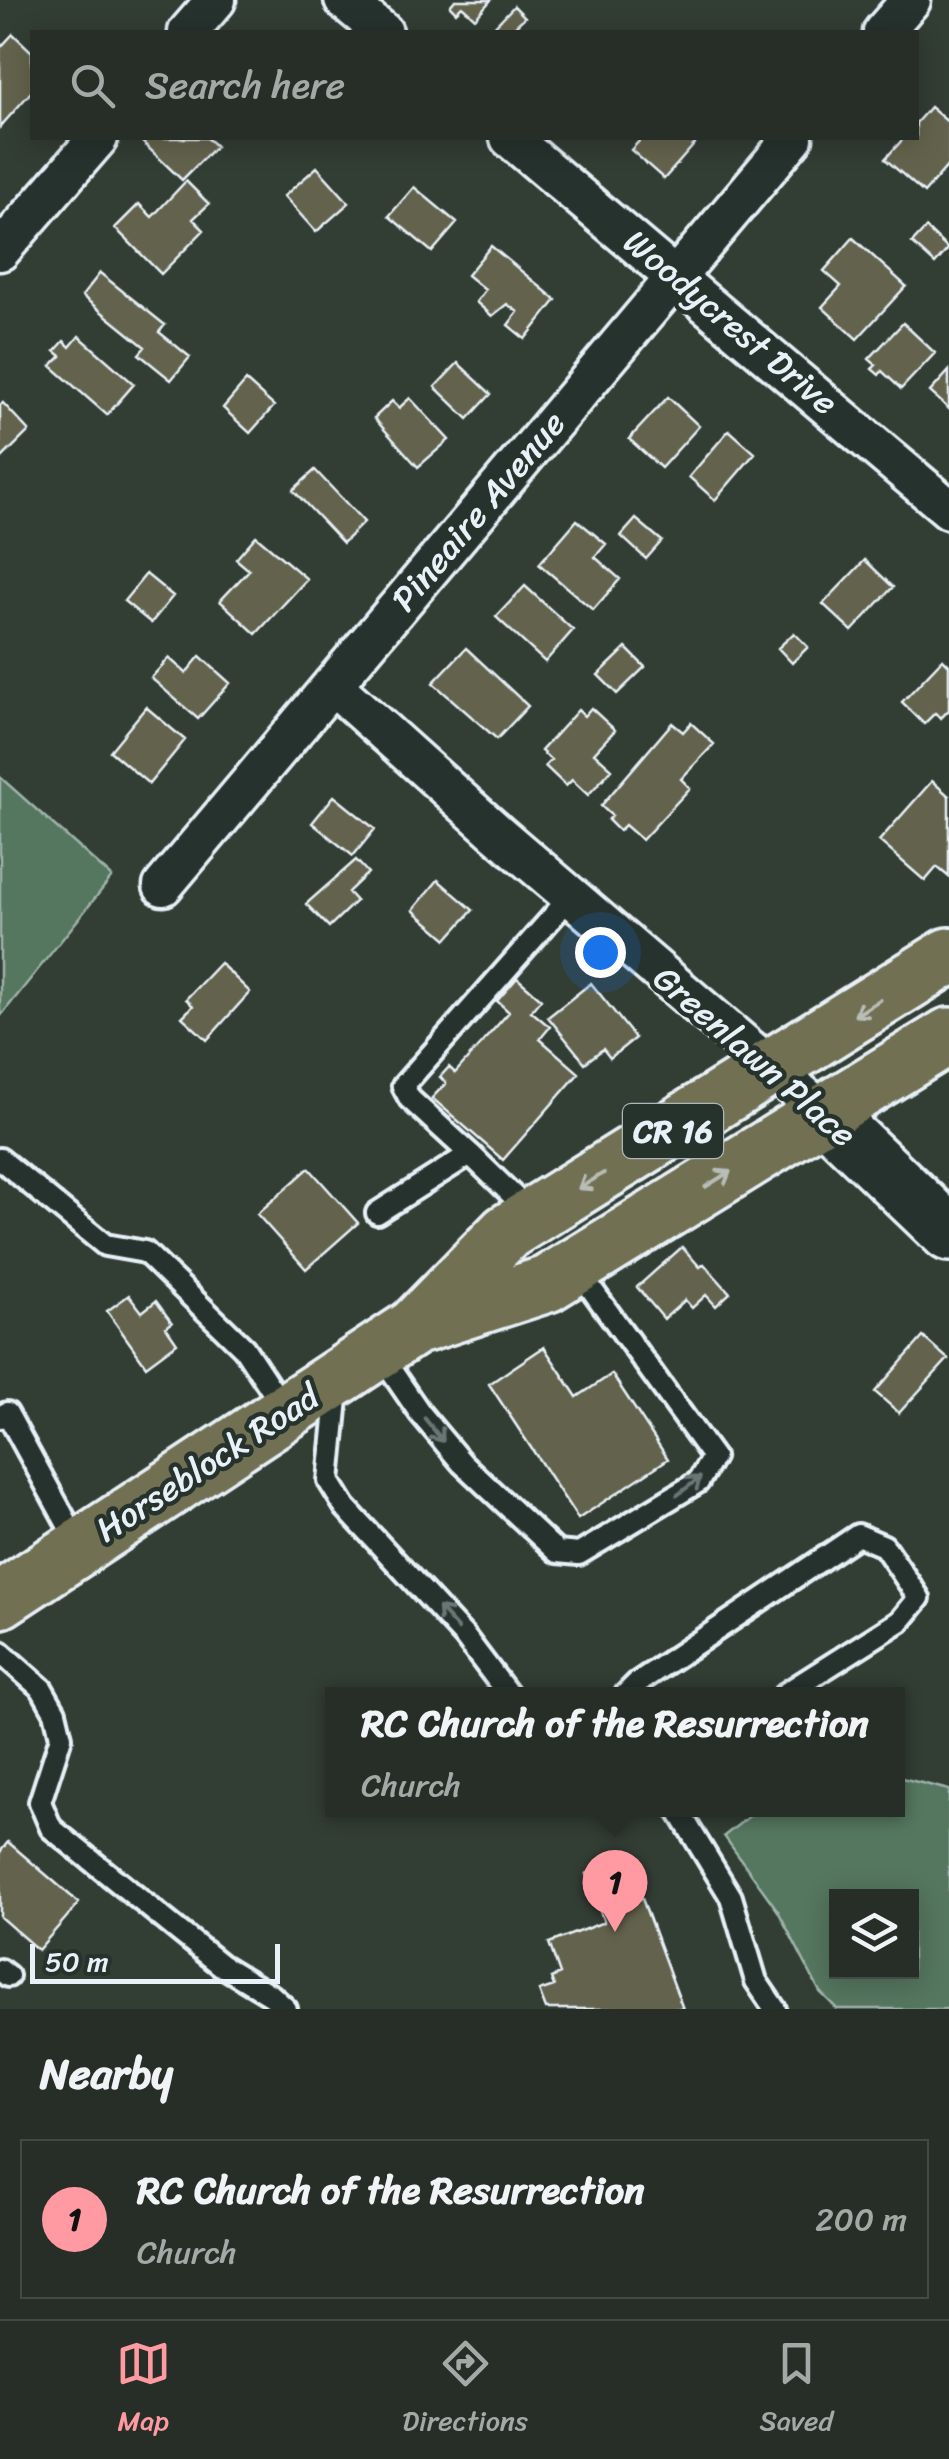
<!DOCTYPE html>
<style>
body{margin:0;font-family:Sriracha,sans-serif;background:#2e362f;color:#f1f3f6}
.controls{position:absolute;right:30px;bottom:30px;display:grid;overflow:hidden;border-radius:0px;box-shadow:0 5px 25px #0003}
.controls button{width:90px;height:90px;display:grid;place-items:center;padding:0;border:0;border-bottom:2px solid #424a44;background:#262e27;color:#f1f3f6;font:50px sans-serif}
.scale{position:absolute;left:30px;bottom:25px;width:250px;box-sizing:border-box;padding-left:10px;border:5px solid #e8f1f8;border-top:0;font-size:28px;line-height:35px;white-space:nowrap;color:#e8f1f8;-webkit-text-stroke:8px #26332d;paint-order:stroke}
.you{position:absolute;left:600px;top:952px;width:35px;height:35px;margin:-25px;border:8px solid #fff;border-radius:50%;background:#1a73e8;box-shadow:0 0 0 15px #1a73e833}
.badge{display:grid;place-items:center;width:65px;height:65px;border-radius:50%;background:#ff9aa2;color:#111;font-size:32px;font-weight:700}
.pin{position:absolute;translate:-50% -82px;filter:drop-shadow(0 2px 5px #0008)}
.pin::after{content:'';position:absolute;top:52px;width:35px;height:30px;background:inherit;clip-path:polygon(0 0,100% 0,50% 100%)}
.popup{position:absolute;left:325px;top:1687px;width:580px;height:130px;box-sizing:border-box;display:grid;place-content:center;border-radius:0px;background:#262e27;filter:drop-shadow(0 2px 8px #0005);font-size:32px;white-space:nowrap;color:#a4a8a7}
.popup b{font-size:38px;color:#f1f3f6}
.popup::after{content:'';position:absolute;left:50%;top:100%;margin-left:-20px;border:20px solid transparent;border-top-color:#262e27}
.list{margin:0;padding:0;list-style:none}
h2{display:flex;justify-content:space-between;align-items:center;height:130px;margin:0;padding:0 40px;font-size:42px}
h2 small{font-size:32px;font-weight:400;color:#a4a8a7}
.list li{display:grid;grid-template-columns:65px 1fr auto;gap:30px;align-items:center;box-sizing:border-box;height:160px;margin:0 20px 20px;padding:0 20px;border:2px solid #424a44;border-radius:0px}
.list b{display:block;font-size:38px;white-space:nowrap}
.list p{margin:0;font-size:32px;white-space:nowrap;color:#a4a8a7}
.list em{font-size:32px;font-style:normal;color:#a4a8a7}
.icon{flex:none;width:55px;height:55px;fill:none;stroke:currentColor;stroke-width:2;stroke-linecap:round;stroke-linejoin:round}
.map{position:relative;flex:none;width:949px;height:2009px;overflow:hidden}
.search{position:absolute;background:#262e27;box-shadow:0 5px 25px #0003;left:30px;right:30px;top:30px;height:110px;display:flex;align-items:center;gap:25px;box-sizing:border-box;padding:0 35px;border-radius:0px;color:#a4a8a7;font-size:38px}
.sheet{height:310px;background:#262e27}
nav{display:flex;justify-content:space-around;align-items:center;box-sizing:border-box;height:140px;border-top:2px solid #424a44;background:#262e27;font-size:28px;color:#a4a8a7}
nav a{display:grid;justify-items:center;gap:5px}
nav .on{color:#ff9aa2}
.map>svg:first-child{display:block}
</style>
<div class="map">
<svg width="949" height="2009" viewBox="0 0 949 2009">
<rect width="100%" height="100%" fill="#323d34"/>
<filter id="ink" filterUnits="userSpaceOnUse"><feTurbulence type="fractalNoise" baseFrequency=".01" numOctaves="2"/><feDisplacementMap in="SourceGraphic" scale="20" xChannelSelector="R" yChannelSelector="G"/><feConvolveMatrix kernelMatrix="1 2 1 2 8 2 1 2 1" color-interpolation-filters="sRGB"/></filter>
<g filter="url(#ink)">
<!-- green -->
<path fill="#55765f" stroke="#9eb4ac" stroke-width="2.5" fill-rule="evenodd" d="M0 777 112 877 0 1017Z
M898 1777 949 1790V2009H837L820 1992 778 1911 724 1836 757 1810H898ZM836 1896H912V1972H836Z"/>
<!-- building -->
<path fill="#64634e" stroke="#e8f1f8" stroke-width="2.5" d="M455 0H491L475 18 462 6 456 12 450 6Z
M514 6 525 17 509 32H489Z
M13 34 32 52V91L0 127V48Z
M930 107 949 123V164L924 193 885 159 904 138H916V123Z
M138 138H207L216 146 182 180Z
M642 138H700L664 179 631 150Z
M317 167 349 203 316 232 284 196Z
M186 181 209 204 193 219 204 230 161 274 115 228 139 204 152 217Z
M414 187 457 223 432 252 389 216Z
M926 228 948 249 935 264 912 243Z
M853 238 906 286 857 339 822 307 841 286 824 271Z
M491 246 556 300 525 339 508 325 518 312 507 304 492 316 476 302 485 290 467 275Z
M100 273 165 325 159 332 190 357 171 380 139 354 145 347 82 296Z
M903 323 935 353 901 389 882 371 879 375 872 369 876 365 869 359Z
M79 336 134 384 107 415 51 366 61 356 55 351 64 341 70 347Z
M458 363 491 394 468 419 435 387Z
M949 371V409L930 392Z
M246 381 274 406 250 433 223 408Z
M668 397 699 426 661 468 629 439Z
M410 398 449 440 418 467 374 418 392 401 399 408Z
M3 403 29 431 0 460V405Z
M729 430 755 453 715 500 689 477Z
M315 470 364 522 343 543 293 490Z
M636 519 662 541 646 559 621 536Z
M577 520 606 544 595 557 620 579 593 610 539 564Z
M256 536 307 579 256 634 220 601 249 570 236 559Z
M865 560 893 587 852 631 823 604Z
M146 574 173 596 151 623 124 601Z
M525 586 573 630 545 662 496 617Z
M794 633 808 647 792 663 778 648Z
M466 648 528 706 497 739 433 683Z
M626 648 645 667 617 694 598 675Z
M200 656 230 683 198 719 151 678 169 658 186 673Z
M943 659 949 665V710L941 718 935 713 924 724 902 702Z
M146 707 185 740 149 784 110 751Z
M591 708 615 730 594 753 612 769 588 795 572 780 566 786 545 766 551 760 541 751 578 710 584 716Z
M672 723 683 732 691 723 714 744 681 779 690 788 642 840 625 825 619 831 608 820 612 816 601 806Z
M932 781 949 796V877L937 867 925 881 879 841Z
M334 796 375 829 353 856 312 823Z
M356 860 368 873 348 892 356 901 329 927 306 904Z
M438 880 473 910 447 939 413 910Z
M220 963 250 992 207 1040 182 1017 193 1006 186 999Z
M517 978 541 999 531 1011 550 1027 540 1039 579 1073 503 1160 432 1098 446 1083 440 1077 449 1067 455 1073 509 1012 497 1001Z
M591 983 635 1038 610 1058 603 1049 585 1063 548 1017Z
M309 1168 358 1223 306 1269 257 1214Z
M682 1247 700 1267 704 1264 730 1293 716 1306 706 1295 692 1308 685 1300 664 1319 637 1287Z
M129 1295 142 1312 156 1301 172 1323 166 1327 177 1343 146 1366 107 1311Z
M923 1337 948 1359 899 1413 875 1392Z
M544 1347 577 1397 612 1374 668 1459 578 1519 489 1384Z
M8 1842 79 1903 38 1950 0 1917V1852Z
M627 1858 683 2009H546L539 1991 554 1986 551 1978 560 1974 549 1943 604 1922 586 1874Z"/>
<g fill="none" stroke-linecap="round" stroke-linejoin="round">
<defs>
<path id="lane" d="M470 1154 533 1215
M0 1159 105 1245 145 1252 244 1348 285 1410
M377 1213 470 1154 410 1099 403 1086 571 896
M379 1353 420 1413 462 1463 557 1552 579 1554 698 1482 713 1457 577 1269
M338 1388 329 1481 345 1507 465 1637 508 1694
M0 1417 7 1413 79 1545
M0 1652 42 1689 55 1712 61 1737 40 1802 51 1828 221 1965 272 1996 286 2009
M626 1694 637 1683 858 1535 884 1546 919 1598 900 1621 785 1694
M678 1810 731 1897 756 1981 775 2009
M0 1970 8 1976"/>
<path id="street" d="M344 0 383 32
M188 32 216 0
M883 32 911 0
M510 138 949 509
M0 251 98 138
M332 685 497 833 824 1113
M163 886 793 138"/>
<path id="secondary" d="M824 1113 949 1233"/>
<path id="primary" d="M424 1324 547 1284 949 1036
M0 1600 414 1327 507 1232 949 956"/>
</defs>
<!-- lane casing -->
<use href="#lane" stroke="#e8f1f8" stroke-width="28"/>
<!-- street casing -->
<use href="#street" stroke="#e8f1f8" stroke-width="45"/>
<!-- secondary casing -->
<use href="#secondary" stroke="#e8f1f8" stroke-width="62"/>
<!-- primary casing -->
<use href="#primary" stroke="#e8f1f8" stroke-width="62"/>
<!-- lane -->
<use href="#lane" stroke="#26332d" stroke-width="20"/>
<!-- street -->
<use href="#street" stroke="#26332d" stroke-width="38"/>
<!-- secondary -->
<use href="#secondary" stroke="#26332d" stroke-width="55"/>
<!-- primary -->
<use href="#primary" stroke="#716f52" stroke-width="55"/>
</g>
<!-- one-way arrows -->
<defs><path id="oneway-shaft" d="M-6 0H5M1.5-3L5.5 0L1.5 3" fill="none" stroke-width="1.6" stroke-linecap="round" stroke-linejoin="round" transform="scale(2.5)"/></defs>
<g stroke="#b8bdb6">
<use href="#oneway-shaft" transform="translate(867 1008) rotate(147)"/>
<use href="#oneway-shaft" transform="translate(718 1179) rotate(-32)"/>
<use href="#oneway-shaft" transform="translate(591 1181) rotate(148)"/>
</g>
<g stroke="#6a7674">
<use href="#oneway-shaft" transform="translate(434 1430) rotate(51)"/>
<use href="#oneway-shaft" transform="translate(689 1486) rotate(-38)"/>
<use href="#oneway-shaft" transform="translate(448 1618) rotate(-132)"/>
</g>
</g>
<g text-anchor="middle" stroke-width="9" stroke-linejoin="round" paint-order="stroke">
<!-- shield labels -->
<rect fill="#26332d" stroke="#aeb8bb" stroke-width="2.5" x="623" y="1104" width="100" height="54" rx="8"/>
<g font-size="32" font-weight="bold" fill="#e8f1f8">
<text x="673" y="1142">CR 16</text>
</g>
<!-- street labels -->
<g font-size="35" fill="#e8f1f8" stroke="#26332d">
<text transform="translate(731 322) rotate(40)" y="12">Woodycrest Drive</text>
<text transform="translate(478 511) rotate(-50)" y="12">Pineaire Avenue</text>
<text transform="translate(755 1056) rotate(41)" y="12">Greenlawn Place</text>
<text transform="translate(207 1463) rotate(-33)" y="12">Horseblock Road</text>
</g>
</g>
</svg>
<div class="controls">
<button><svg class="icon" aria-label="layers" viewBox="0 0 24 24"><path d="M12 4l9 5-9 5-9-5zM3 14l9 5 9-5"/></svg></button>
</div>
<div class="scale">50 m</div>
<div class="you"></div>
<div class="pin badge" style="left:615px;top:1932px">1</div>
<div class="popup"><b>RC Church of the Resurrection</b>Church</div>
<div class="search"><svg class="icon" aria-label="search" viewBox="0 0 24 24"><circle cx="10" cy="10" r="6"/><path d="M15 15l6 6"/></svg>Search here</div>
</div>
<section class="sheet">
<h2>Nearby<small></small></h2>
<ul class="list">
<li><span class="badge">1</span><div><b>RC Church of the Resurrection</b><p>Church</p></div><em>200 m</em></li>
</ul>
</section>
<nav>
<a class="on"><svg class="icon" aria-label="map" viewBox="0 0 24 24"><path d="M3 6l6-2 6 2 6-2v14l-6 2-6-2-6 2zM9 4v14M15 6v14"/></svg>Map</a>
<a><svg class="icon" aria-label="directions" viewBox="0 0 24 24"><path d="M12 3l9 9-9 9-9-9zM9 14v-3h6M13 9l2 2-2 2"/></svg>Directions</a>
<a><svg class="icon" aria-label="saved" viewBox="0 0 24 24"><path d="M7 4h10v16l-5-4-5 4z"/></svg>Saved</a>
</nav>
